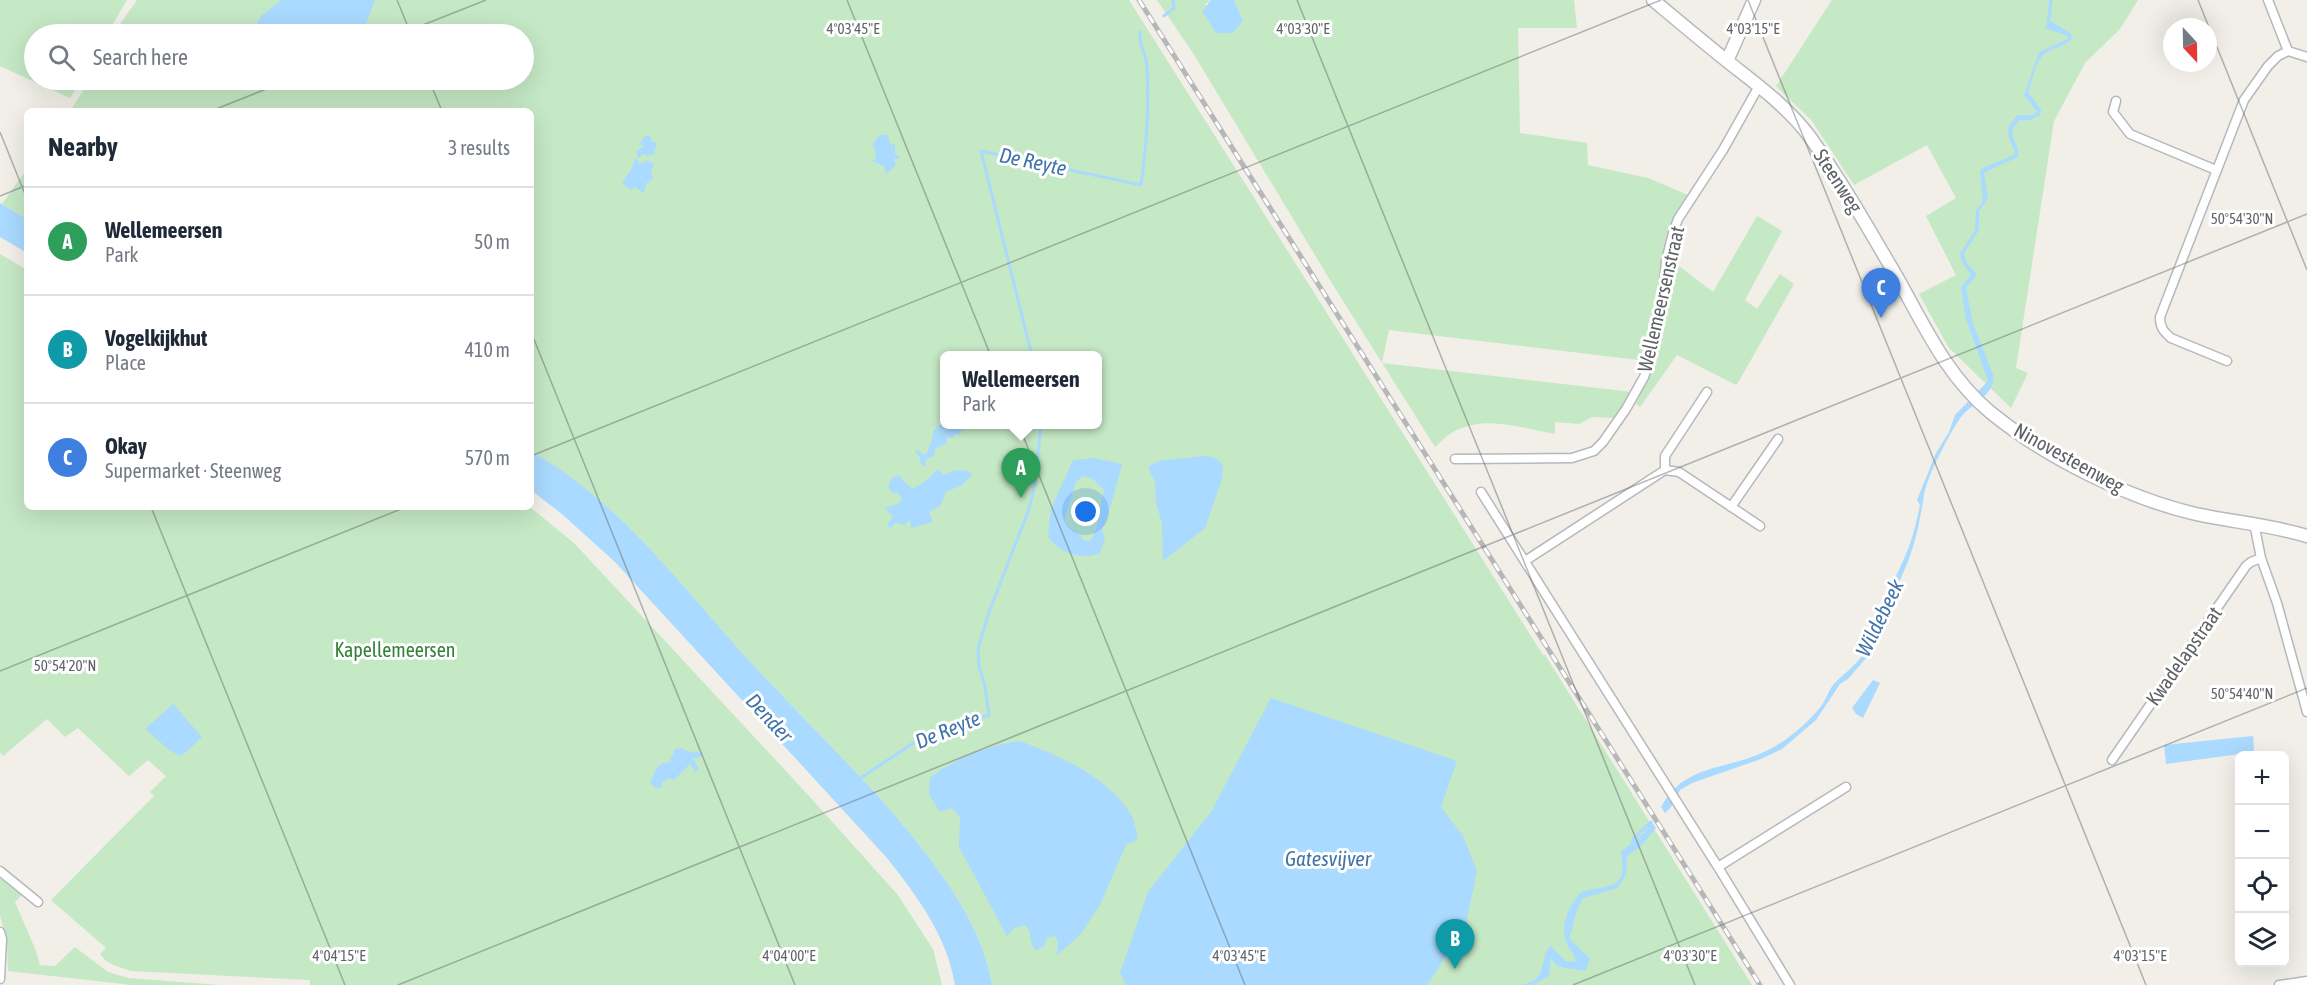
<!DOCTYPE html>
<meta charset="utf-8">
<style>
body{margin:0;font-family:"Asap Condensed",sans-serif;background:#f2f2f3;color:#1f2937}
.controls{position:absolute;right:18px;bottom:18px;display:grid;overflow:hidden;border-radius:9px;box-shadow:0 6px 24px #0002}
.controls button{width:54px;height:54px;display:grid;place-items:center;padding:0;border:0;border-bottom:2px solid #e0e1e3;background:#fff;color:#1f2937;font:30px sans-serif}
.compass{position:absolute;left:2163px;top:18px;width:54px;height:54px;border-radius:50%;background:#fff;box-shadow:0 6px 24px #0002;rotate:158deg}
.you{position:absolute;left:1086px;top:512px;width:21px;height:21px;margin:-15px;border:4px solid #fff;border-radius:50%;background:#1a73e8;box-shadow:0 0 0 9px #1a73e833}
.badge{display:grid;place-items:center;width:39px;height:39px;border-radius:50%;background:#d93025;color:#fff;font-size:20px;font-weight:700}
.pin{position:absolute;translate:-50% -50px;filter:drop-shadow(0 2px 3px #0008)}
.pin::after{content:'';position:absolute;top:32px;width:21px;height:18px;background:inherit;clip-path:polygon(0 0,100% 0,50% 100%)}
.popup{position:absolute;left:940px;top:351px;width:162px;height:78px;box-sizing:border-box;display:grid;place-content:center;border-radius:9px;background:#fff;filter:drop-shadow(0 2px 4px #0005);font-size:20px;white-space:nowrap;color:#747a83}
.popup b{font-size:22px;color:#1f2937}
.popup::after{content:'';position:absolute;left:50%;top:100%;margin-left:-12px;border:12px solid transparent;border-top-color:#fff}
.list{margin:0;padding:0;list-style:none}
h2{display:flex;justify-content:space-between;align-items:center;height:78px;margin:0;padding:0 24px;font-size:26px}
h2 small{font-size:20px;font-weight:400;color:#747a83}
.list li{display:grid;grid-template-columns:39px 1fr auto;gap:18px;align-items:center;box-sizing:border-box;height:108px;padding:0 24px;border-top:2px solid #e0e1e3}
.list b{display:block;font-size:22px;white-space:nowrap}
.list p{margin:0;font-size:20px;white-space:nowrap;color:#747a83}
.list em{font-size:20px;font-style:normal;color:#747a83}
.icon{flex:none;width:33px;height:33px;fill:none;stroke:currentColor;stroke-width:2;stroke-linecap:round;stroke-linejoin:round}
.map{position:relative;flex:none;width:2307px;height:985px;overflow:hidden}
.search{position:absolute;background:#fff;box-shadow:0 6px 24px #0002;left:24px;top:24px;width:510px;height:66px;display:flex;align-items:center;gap:15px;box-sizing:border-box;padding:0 21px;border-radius:33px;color:#747a83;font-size:22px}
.panel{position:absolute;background:#fff;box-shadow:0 6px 24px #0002;left:24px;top:108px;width:510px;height:402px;border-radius:9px}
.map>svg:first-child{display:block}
</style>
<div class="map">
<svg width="2307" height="985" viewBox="0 0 2307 985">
<rect width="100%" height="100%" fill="#f1efe8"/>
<!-- green -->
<path fill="#c5e8c5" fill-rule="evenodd" d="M0 0H127L107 34H34V80H82L70 98 0 66Z
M137 0H1129L1543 655H1545L1752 985H992C985 944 965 908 941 874 889 800 818 735 756 668 689 596 618 499 531 452V111H70L90 80H524V34H113ZM944 356H1098V424H944Z
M1157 0H1211L1205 4 1217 33H1233L1243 21 1234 0H1574L1577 28H1518L1520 133 1587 143 1588 165 1648 178 1688 195 1678 210 1667 236 1655 328 1647 361 1389 330 1382 363 1632 392 1615 418 1592 417 1579 424 1555 422V434C1522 428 1485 414 1453 432 1447 435 1441 442 1435 447L1333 285 1193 53Z
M1832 0H2138L2120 29 2085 63 2054 121 2016 368 2028 373 2011 408 1949 348 1919 294 1956 275 1926 216 1956 198 1927 145 1854 185 1812 121 1776 86Z
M27 169V219L2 204Z
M1757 216 1782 231 1745 300 1757 309 1780 274 1794 284 1739 381 1736 385 1677 355 1640 407 1636 404C1661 353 1663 315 1670 259L1713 292Z
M0 254 27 270V507H530L574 543 810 797 897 894 933 949 942 985H310V980L131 971 116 966 106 961 100 954 106 948 51 900 154 796 150 792 166 776 148 760 129 776 78 728 65 737 47 719 3 756 0 752Z
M0 877 22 895 15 902 36 951 40 965 55 966 75 947 108 972 128 978 220 985H132L8 971 7 943 0 915Z"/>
<!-- water -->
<path fill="#aadaff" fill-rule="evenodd" d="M281 0H375L362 34H253L260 17Z
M1211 0H1234L1243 21 1233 33H1216L1202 11Z
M2051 21 2071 34 2072 38C2065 48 2051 47 2043 55 2035 63 2032 82 2028 92L2041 110 2040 115 2030 120H2020C2002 137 2021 140 2018 157L1987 171 1984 174 1988 198 1979 211V230L1964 253 1966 262 1976 274 1975 278 1966 287 1973 324 1993 374C1996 397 1970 403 1959 420 1949 434 1926 479 1924 495 1920 520 1915 547 1904 571 1897 588 1886 603 1879 620L1880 628 1867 657 1848 679 1840 684 1816 720 1782 749 1761 759 1692 783 1680 790 1671 807 1665 813 1661 807C1685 763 1725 771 1766 751 1787 741 1808 723 1822 705 1826 699 1828 692 1833 685 1842 675 1854 667 1862 656 1868 648 1872 636 1876 627L1873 623C1881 601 1893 584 1902 563 1911 545 1916 525 1920 505L1917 500 1936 453 1949 432 1955 415 1988 381 1966 319 1961 287 1971 275 1962 262 1960 254 1975 230 1976 211 1983 201 1980 171 1983 168 2014 155 2015 152C2008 136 2003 129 2018 115H2033L2037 112 2024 95 2039 52 2068 39V36L2045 28Z
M645 135 651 137V141L657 143 654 154 648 156 644 154 638 158 636 152 645 145H639Z
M879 135H888L890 145 895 144V154L900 157 894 160 896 165 886 174 884 166 872 161 876 158 875 148 872 145Z
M635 159 638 160V163H644L645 160 654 163 651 172 653 179 649 181V183H646L644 193 635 187 631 190 622 183 631 170Z
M0 203 27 219V253L0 237Z
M942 422 944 424 975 425 965 430 962 429 960 435 956 434 953 438 947 437V443L935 449 934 456 926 459 925 467 921 464 920 458 915 452 917 450 924 455 928 451C929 444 934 440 933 432Z
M531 452C618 498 689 596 756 668 818 735 889 800 941 874 965 908 985 944 992 985H955C947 936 917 896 887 858L615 562 563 515 531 490Z
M1205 456 1216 458 1223 465 1222 479 1205 528 1163 561 1162 523 1156 503 1155 482 1148 467 1158 461Z
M1094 458 1122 464 1111 505 1102 530 1105 538 1100 553C1082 561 1060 553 1048 537L1051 509 1073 460ZM1083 476 1092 478 1104 490C1099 506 1100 528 1090 541L1083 540C1079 532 1069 529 1064 521L1076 482Z
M938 469 944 475C953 470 963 468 973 474L962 485 946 492 940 506 929 512 933 522 911 528 910 520 904 525 896 523 890 528 887 525 893 517 885 508 900 503 902 498 897 492 893 494 888 486 892 478 899 475 903 481 913 489 928 479Z
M1873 680 1880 683 1863 718 1856 714 1852 708Z
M1271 698 1457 761 1441 807 1463 836 1477 871 1465 928 1427 985H1126L1120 973 1148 892 1211 812Z
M173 704 202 737 185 753 179 756 168 749 145 729Z
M2253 736 2254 752 2166 764 2164 745Z
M1020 741C1060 756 1109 777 1132 816 1135 823 1136 831 1138 839L1126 845 1100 905 1080 935 1057 955 1058 942 1055 936 1047 938 1044 946 1036 950C1028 943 1033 931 1025 925L1014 928 1007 936 959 847 960 817 952 808 940 812 929 794 930 778C953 759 991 745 1020 741Z
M682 748C689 754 696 750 703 754V756L693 759 699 768 695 772 690 764 674 780 669 778 662 783 661 788H656L650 783C655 773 656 761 671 762L670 758 672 757 675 749Z
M1651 821 1656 828 1641 846 1627 856 1626 874 1618 888 1583 898C1574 912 1575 923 1569 938L1590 959 1586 970C1581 971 1563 967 1557 966L1551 958 1549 976 1533 985H1521C1524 984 1527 984 1530 982 1546 977 1541 956 1550 946L1567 962 1576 961C1575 954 1569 950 1567 944 1559 925 1569 906 1581 892 1609 884 1628 892 1621 852L1645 832Z"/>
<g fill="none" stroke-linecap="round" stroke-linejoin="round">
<!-- stream -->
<path stroke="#aadaff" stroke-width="3" d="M2051 0 2048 24 2052 26
M1164 16 1174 8 1173 0
M1032 356 981 151 1141 185C1147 146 1149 106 1147 68 1147 55 1138 44 1140 32
M859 779 918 740 989 715 985 686 979 666 978 649 989 612 1028 512 1035 485 1041 424
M1632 846 1633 839 1651 822"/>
<defs>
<path id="street" d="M2268 0 2288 51 2307 57
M2116 101 2113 112 2130 134 2216 170
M2227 361 2171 338C2163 331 2160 327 2160 317L2244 100 2268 66 2278 56 2288 51
M1455 459 1572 458 1594 451 1603 442 1626 409 1644 377 1655 343 1662 309 1666 261 1673 233 1678 219 1723 150 1759 86
M1665 470V456L1707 392
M1481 492 1718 867
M1731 507 1778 439
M2254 523 2261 558 2277 603 2307 712
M1525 561 1665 470 1679 472 1760 526
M2112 760 2246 566 2251 562 2261 558
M0 871 38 902
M0 932 2 939 0 979
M1790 985 1718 867 1846 787
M2279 985 2307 981"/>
<path id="secondary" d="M1653 0C1677 20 1702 41 1727 61 1756 84 1787 106 1810 137 1842 182 1870 231 1898 279 1925 327 1947 376 1990 412 2045 457 2127 498 2196 514 2233 522 2271 525 2307 536
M1727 61 1754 0"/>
</defs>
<!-- street casing -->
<use href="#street" stroke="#b5b8bc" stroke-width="11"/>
<!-- secondary casing -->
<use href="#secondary" stroke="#b6babf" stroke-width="15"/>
<!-- street -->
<use href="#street" stroke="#fff" stroke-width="8"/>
<!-- secondary -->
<use href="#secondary" stroke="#fff" stroke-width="12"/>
<defs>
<path id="rail" d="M1139 0 1760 985"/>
</defs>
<!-- rail casing -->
<use href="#rail" stroke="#b6b7b8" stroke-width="5"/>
<!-- rail -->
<use href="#rail" stroke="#fff" stroke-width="3" stroke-dasharray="9" stroke-linecap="butt"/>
</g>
<!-- ticks -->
<path fill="none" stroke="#5f6368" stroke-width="1.5" stroke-opacity="0.45" d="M397 0 411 34M847 0 1245 985M1297 0 1695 985M1748 0 2146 985M2198 0 2307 270M400 34 486 0M429 80 442 111M211 111 289 80M0 132 27 199M0 196 27 185M531 332 795 985M531 456 1661 0M151 507 345 985M0 671 406 507M398 985 2307 214M1573 985 2307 688"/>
<g text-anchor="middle" stroke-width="6" stroke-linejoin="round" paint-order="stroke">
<!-- street labels -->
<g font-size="20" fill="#5f6368" stroke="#fff">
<text transform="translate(1838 181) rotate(57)" y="7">Steenweg</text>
<text transform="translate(1661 299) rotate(-77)" y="7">Wellemeersenstraat</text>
<text transform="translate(2069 458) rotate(29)" y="7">Ninovesteenweg</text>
<text transform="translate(2184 656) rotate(-55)" y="7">Kwadelapstraat</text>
</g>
<!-- park labels -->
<g font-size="20" fill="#348238" stroke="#fff">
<text x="395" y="657">Kapellemeersen</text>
</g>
<!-- water labels -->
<g font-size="21" font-style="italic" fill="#4174aa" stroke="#fff">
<text transform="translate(1033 162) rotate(12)" y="7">De Reyte</text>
<text transform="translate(1880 618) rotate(-64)" y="7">Wildebeek</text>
<text transform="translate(769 718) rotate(47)" y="7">Dender</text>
<text transform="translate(948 730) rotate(-22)" y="7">De Reyte</text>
<text x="1328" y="866">Gatesvijver</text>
</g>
</g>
<g font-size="15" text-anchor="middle" fill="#5f6368" stroke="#fff" stroke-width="6" stroke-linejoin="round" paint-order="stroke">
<text x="853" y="34">4°03'45"E</text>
<text x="1303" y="34">4°03'30"E</text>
<text x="1753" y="34">4°03'15"E</text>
<text x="2242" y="224">50°54'30"N</text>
<text x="65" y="671">50°54'20"N</text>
<text x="2242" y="699">50°54'40"N</text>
<text x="339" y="961">4°04'15"E</text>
<text x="789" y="961">4°04'00"E</text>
<text x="1239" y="961">4°03'45"E</text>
<text x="1690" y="961">4°03'30"E</text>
<text x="2140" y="961">4°03'15"E</text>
</g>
</svg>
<div class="controls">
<button>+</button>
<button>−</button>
<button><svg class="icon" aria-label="locate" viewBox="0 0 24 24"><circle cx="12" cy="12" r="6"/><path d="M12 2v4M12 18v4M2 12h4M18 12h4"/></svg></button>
<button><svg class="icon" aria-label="layers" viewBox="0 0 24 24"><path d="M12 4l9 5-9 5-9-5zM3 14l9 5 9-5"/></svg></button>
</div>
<svg class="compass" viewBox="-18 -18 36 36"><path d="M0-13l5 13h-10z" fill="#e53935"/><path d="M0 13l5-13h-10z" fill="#747a83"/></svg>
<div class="you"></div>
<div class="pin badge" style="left:1021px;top:498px;background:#2e9e5b">A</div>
<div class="popup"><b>Wellemeersen</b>Park</div>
<div class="pin badge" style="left:1455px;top:969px;background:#0f9aa8">B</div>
<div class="pin badge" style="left:1881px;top:318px;background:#3f7fe0">C</div>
<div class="search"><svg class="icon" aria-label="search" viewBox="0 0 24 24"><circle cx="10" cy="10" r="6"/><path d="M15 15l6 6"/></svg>Search here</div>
<section class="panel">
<h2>Nearby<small>3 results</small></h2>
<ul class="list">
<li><span class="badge" style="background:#2e9e5b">A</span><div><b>Wellemeersen</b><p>Park</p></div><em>50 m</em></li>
<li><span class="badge" style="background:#0f9aa8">B</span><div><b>Vogelkijkhut</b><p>Place</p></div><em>410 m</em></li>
<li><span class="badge" style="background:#3f7fe0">C</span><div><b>Okay</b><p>Supermarket · Steenweg</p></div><em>570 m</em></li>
</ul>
</section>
</div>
